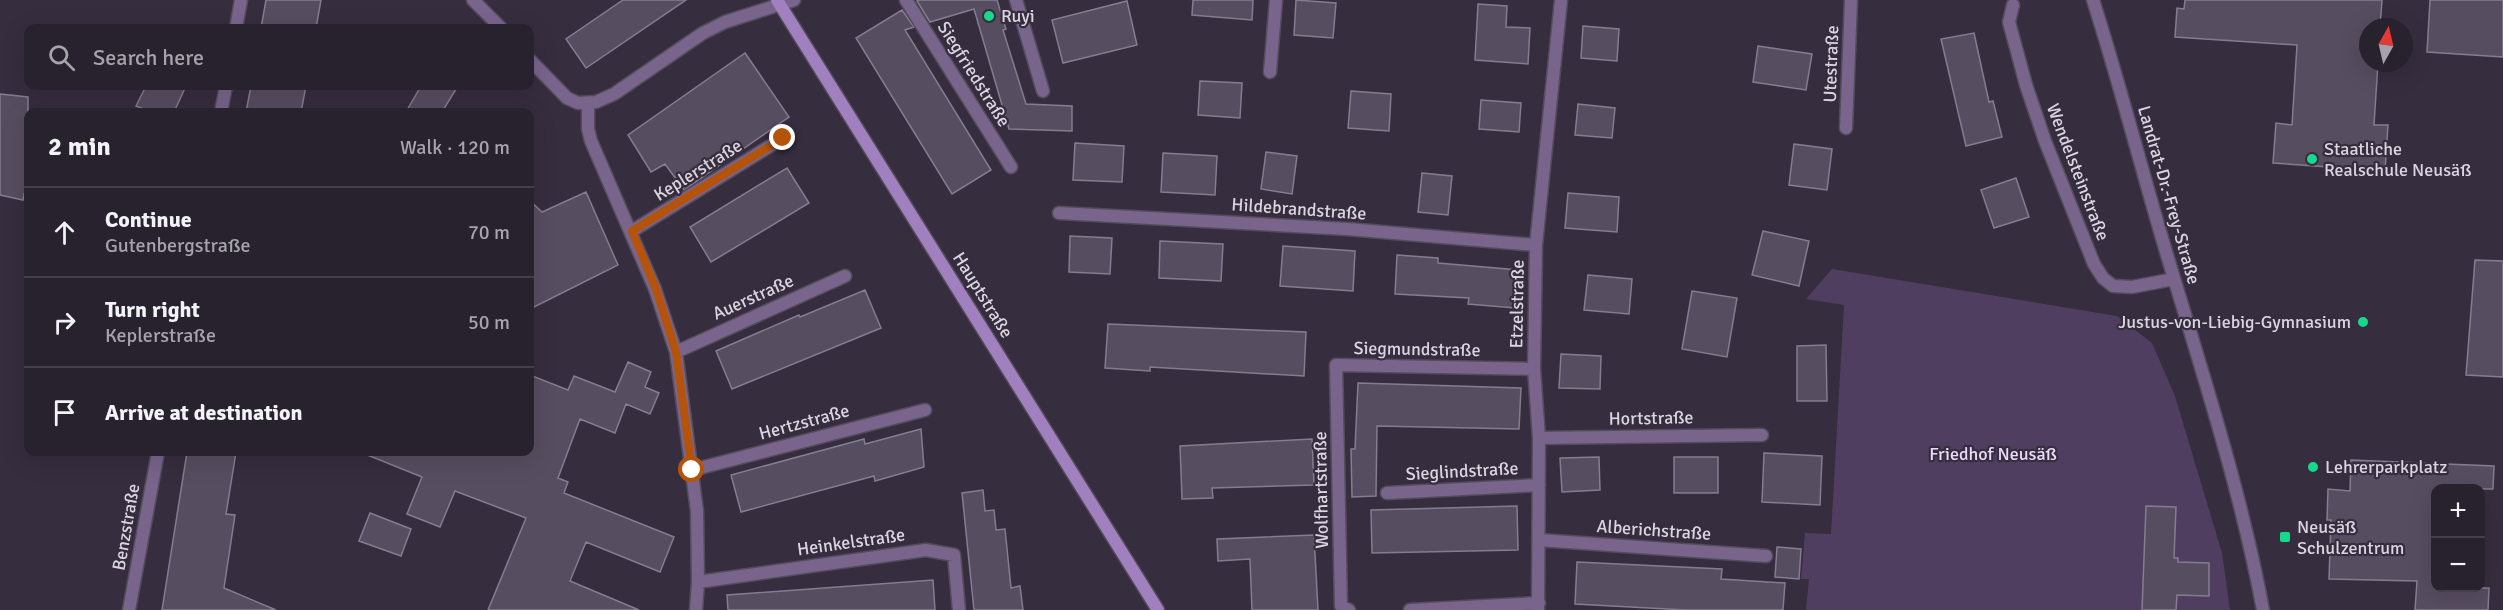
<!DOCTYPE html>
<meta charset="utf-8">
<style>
body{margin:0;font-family:Signika,sans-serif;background:#302a36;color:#f1f3f6}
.controls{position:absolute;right:18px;bottom:18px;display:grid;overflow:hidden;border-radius:12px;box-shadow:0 6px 24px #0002}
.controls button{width:54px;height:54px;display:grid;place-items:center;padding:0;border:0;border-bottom:2px solid #443f4a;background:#28222e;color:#f1f3f6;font:30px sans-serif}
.compass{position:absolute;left:2359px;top:18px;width:54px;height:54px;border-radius:50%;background:#28222e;box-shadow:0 6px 24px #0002;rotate:8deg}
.stop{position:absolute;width:18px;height:18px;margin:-14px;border:4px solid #b45309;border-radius:50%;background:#fff}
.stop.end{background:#b45309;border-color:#fff;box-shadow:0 2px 6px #0008}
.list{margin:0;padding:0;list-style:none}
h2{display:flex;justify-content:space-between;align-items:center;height:78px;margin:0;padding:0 24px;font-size:26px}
h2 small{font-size:20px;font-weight:400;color:#a5a4aa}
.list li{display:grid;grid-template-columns:39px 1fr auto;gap:18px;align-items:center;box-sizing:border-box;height:90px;padding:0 24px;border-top:2px solid #443f4a}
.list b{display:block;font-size:22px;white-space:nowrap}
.list p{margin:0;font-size:20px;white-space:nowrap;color:#a5a4aa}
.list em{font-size:20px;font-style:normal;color:#a5a4aa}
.icon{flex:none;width:33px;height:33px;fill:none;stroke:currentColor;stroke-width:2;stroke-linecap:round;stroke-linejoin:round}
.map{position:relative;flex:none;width:2503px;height:610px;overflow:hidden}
.search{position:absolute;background:#28222e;box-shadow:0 6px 24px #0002;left:24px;top:24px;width:510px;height:66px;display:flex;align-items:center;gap:15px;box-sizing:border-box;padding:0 21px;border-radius:12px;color:#a5a4aa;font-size:22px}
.panel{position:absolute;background:#28222e;box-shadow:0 6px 24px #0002;left:24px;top:108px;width:510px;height:348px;border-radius:12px}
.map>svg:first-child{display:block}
</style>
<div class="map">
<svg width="2503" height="610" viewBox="0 0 2503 610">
<rect width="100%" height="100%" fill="#362d3e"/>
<!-- green -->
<path fill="#503e61" d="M1832 269 2117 316 2152 343 2175 396 2222 553 2230 610H1806L1809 579H1801L1805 533 1831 534 1844 305 1806 299Z"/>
<!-- building -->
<path fill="#574d60" stroke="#867c90" stroke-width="1.5" d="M266 0H321L316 28H261Z
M623 0H686L586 68 566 39Z
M919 0H997L1006 29 1003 30 1026 104 1072 106V131L1009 129 974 9 930 22 917 1Z
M1193 0H1253L1252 20 1192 15Z
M1296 0 1336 3 1333 38 1294 35Z
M2185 0H2382L2380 27H2368V63H2378L2374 125H2388L2385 171 2273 163 2276 123 2292 125 2297 45 2175 37 2177 8 2184 9Z
M2430 0H2503V57L2427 52Z
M1127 1 1137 45 1063 63 1052 20Z
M1478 4 1507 6 1506 27 1530 28 1528 64 1475 60Z
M902 10 914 27 905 30 991 170 952 194 856 38Z
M1583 26 1619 29 1617 61 1581 58Z
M1974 33 1989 102 1993 101 2002 137 1966 146 1941 39Z
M1758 46 1812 54 1806 90 1753 82Z
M745 53 789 117 684 190 665 164 651 172 628 135Z
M1200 81 1242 83 1240 118 1198 115Z
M146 86H186L174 112H151L136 106Z
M251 86H306L301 112H246Z
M421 86H458L442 112H406Z
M1351 91 1391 94 1389 131 1348 128Z
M0 94 28 97V185H26L23 200 0 195Z
M1481 100 1521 103 1519 132 1479 129Z
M1578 104 1615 108 1612 138 1575 135Z
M1075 143 1124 146 1122 182 1073 180Z
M1794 144 1832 149 1827 190 1789 185Z
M1266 152 1297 156 1292 194 1261 189Z
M1163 153 1217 156 1215 195 1161 192Z
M787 168 809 203 711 262 690 227Z
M1422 173 1452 176 1448 215 1418 212Z
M2016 178 2029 217 1994 228 1981 190Z
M586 192 618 265 530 309V201L542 212Z
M1568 193 1619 197 1617 232 1565 228Z
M1763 231 1809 241 1799 286 1752 275Z
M1070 236 1112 238 1110 274 1069 272Z
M1160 241 1223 244 1221 281 1159 278Z
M1283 246 1355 251 1353 291 1280 286Z
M1397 255 1438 258V263L1519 270 1515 308 1468 304 1469 298 1395 294Z
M2475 260 2503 261V377L2466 375Z
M1588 275 1632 279 1629 314 1584 310Z
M865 290 881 328 732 389 716 351 799 315 800 317Z
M1692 291 1737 298 1727 357 1682 349Z
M1108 324 1306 332 1304 376 1150 367V371L1105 368Z
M1826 345 1827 401H1797V346Z
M1561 354 1601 356 1600 389 1559 388Z
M628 362 651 372 645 387 659 393 650 414 626 404 615 433 580 419 558 478 568 482 564 493 674 537 660 572 586 542 570 581 639 610H488L526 518 455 491 440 527 407 514 422 477 360 452H530V375L568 390 574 376 615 392Z
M1358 383 1521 388 1519 429 1377 426 1376 496 1352 497 1351 449H1355Z
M921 429 924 467 875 481 874 476 741 512 731 475 864 439 865 444Z
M1312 439 1314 485 1212 488 1213 498 1182 499 1180 446Z
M187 452H236L226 514 235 515 224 588 276 610H162Z
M1764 453 1822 456 1820 505 1762 502Z
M1599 457 1600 490 1562 492 1560 458Z
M1674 457H1718V493H1674Z
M2351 460 2494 466 2493 489H2436V588H2489L2488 610H2415L2417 581 2329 579 2331 520H2327L2328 489 2350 491Z
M983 490 985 511 994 510 996 530 1005 529 1011 588 1020 586 1023 610H974L962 493Z
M1517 506 1518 550 1372 553 1371 510Z
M2146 506 2176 507 2174 558H2178V562L2209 563V596L2177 595 2176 610H2142Z
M370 513 411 529 401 556 359 541Z
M1314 535 1318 610H1252L1250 559 1218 561 1217 539Z
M1777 547 1801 549 1799 579 1775 577Z
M1577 562 1722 569 1721 579 1785 583 1783 610H1686L1575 604Z
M933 580 935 610H728L727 595Z"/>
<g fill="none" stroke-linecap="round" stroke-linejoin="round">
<defs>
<path id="street" d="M473 0 501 28
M906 0 1011 167
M1016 0 1043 91
M2093 0C2119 81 2140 164 2164 245 2200 366 2240 486 2263 610
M2013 5 2009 22 2026 85 2045 141 2094 264 2103 278 2113 286 2132 287 2174 279
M236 28 241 0
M530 60 567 98 578 103 596 102 614 94 703 33 725 22 794 0
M1270 72 1276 0
M588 104V129L591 141 655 289 676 352 697 511 698 582 696 610
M221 112 226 86
M1846 128 1851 0
M1059 213 1347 229 1536 245
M632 231 783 138
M676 352 845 276
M1539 438 1762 435
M692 470 925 410
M1387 493 1539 485
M1539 540 1766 556
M698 582 926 550 954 555 959 610
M129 610 158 452
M1349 610 1341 606 1336 365 1534 369
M1410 610 1539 603
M1538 610 1539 438 1534 369 1536 245 1561 0"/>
<path id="secondary" d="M777 0 1158 610"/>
</defs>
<!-- street casing -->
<use href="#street" stroke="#544b5b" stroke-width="15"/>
<!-- secondary casing -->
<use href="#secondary" stroke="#544b5b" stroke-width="15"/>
<!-- street -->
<use href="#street" stroke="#79648c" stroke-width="12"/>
<!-- secondary -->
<use href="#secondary" stroke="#a180bf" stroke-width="12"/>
</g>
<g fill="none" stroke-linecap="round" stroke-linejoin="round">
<!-- route -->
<path stroke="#b45309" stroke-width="8" d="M692 470 676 352 656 289 632 231 783 138"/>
</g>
<!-- markers -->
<g fill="#16d989" stroke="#362d3e" stroke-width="2">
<circle cx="989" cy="16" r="6"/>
<circle cx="2312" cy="159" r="6"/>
<circle cx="2363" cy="322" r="6"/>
<circle cx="2313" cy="467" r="6"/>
<rect x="2279" y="531" width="12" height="12" rx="3"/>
</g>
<g text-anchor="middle" stroke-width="4.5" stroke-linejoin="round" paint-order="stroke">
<!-- poi labels -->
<g font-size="18" fill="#dad5e0" stroke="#362d3e" text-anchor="start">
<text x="1001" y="22">Ruyi</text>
<text x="2324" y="155">Staatliche<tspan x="2324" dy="21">Realschule Neusäß</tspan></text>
<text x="2351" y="328" text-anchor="end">Justus-von-Liebig-Gymnasium</text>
<text x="2325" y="473">Lehrerparkplatz</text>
<text x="2297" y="533">Neusäß<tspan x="2297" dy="21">Schulzentrum</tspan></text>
</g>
<!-- street labels -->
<g font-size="18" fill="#dad5e0" stroke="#362d3e">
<text transform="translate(1831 64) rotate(-88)" y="6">Utestraße</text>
<text transform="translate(974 74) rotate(58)" y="6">Siegfriedstraße</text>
<text transform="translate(698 170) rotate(-32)" y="6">Keplerstraße</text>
<text transform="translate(2078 172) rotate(69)" y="6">Wendelsteinstraße</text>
<text transform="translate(2169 195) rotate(74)" y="6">Landrat-Dr.-Frey-Straße</text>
<text transform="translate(1299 209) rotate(4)" y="6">Hildebrandstraße</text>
<text transform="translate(983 295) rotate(58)" y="6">Hauptstraße</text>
<text transform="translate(753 297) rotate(-24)" y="6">Auerstraße</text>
<text transform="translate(1517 304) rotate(-89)" y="6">Etzelstraße</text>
<text transform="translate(1417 349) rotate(1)" y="6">Siegmundstraße</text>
<text transform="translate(1651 418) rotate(-1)" y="6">Hortstraße</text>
<text transform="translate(804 422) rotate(-15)" y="6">Hertzstraße</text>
<text transform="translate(1462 471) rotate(-3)" y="6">Sieglindstraße</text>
<text transform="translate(1321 490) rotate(-91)" y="6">Wolfhartstraße</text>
<text transform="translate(126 527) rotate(-80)" y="6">Benzstraße</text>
<text transform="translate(1654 530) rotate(4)" y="6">Alberichstraße</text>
<text transform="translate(851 542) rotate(-8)" y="6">Heinkelstraße</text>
</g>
<!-- park labels -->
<g font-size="18" fill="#ebdbfb" stroke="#362d3e">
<text x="1993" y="460">Friedhof Neusäß</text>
</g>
</g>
</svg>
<div class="controls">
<button>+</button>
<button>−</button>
</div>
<svg class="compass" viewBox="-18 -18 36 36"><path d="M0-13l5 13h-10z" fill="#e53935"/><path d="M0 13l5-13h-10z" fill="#a5a4aa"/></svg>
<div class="stop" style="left:692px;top:470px"></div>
<div class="stop end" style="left:783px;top:138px"></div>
<div class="search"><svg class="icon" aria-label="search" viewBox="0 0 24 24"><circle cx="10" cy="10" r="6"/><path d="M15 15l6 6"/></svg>Search here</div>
<section class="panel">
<h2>2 min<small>Walk · 120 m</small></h2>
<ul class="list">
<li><svg class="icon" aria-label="ahead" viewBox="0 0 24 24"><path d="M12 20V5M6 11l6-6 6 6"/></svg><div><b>Continue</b><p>Gutenbergstraße</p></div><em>70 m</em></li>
<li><svg class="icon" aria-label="right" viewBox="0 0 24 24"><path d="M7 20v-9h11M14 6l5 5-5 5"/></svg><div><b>Turn right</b><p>Keplerstraße</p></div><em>50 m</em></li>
<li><svg class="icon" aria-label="arrive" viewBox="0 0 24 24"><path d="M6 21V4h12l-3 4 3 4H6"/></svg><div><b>Arrive at destination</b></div></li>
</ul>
</section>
</div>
